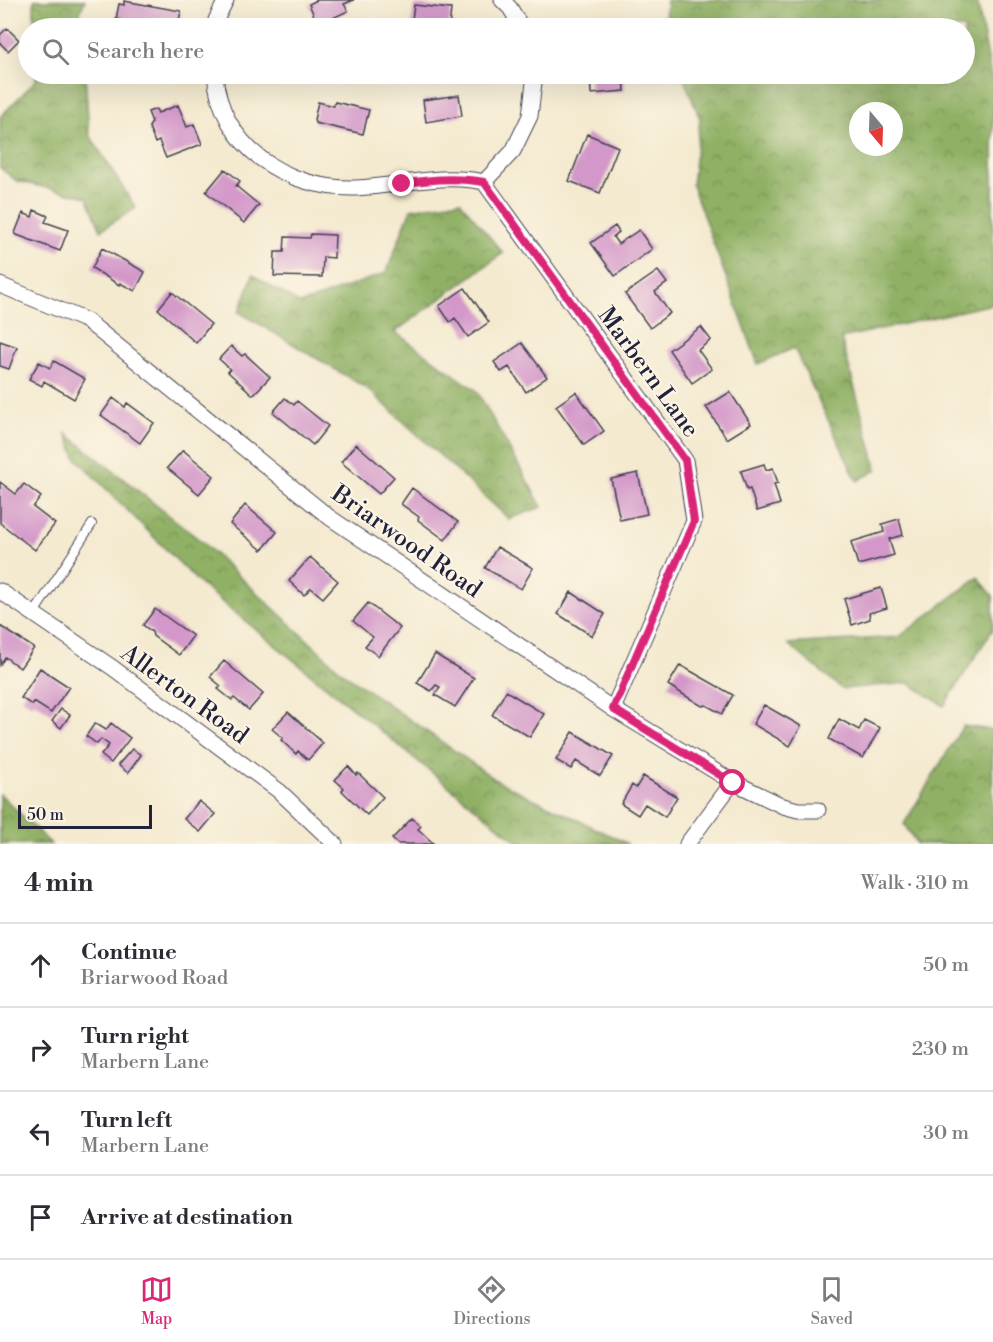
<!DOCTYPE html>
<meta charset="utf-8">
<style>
body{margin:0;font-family:"Libre Bodoni",serif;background:#f2f2f3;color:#2b2b33}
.compass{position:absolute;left:849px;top:102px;width:54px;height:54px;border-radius:50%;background:#fff;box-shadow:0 6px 24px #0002;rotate:161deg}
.scale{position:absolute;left:18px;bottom:15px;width:134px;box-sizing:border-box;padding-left:6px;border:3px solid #22223b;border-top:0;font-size:16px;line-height:21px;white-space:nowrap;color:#22223b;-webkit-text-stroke:4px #fcf5e5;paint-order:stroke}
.stop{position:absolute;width:18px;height:18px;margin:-14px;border:4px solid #db2777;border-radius:50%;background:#fff}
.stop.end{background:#db2777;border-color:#fff;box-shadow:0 2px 6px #0008}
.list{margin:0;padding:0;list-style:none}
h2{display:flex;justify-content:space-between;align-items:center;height:78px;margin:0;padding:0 24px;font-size:26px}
h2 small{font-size:20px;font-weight:400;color:#7c7c81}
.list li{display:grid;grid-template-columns:39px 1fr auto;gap:18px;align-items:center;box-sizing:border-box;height:84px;padding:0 24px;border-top:2px solid #e1e1e2}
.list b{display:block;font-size:22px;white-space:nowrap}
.list p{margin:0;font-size:20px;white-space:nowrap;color:#7c7c81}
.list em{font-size:20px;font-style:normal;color:#7c7c81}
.icon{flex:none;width:33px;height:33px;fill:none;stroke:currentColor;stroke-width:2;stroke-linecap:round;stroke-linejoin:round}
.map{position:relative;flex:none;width:993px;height:844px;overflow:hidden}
.search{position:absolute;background:#fff;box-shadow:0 6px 24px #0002;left:18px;right:18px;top:18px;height:66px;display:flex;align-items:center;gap:15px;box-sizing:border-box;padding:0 21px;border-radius:33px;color:#7c7c81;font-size:22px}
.sheet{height:414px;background:#fff}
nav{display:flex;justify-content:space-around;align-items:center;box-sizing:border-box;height:84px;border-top:2px solid #e1e1e2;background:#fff;font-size:16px;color:#7c7c81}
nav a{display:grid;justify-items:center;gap:3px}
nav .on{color:#db2777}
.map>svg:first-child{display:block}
</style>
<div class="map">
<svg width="993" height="844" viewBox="0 0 993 844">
<defs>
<pattern id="forest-crowns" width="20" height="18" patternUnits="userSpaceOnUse" patternTransform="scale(1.5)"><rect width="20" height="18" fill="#90b165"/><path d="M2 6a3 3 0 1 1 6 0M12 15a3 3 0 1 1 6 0" fill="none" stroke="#759054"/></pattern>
</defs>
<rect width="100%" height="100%" fill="#fcf5e5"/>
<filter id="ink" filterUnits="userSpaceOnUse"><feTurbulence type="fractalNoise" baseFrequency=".0167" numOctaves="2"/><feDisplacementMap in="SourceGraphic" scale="12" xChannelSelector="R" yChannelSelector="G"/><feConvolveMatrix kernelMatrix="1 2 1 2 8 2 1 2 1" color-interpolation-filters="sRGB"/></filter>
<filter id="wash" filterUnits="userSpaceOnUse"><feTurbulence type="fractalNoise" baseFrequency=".008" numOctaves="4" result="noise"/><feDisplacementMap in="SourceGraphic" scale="24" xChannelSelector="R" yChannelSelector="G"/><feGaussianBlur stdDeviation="1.35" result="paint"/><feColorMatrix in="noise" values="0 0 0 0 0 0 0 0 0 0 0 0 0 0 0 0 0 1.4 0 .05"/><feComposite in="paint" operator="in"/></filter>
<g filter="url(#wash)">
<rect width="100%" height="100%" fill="#f4ead0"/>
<!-- forest -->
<path fill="url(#forest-crowns)" stroke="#596a50" stroke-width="1.5" fill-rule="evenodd" d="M34 0H85L80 12 81 28H34Z
M667 0H977L993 86V304L841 338 877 470 857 481 794 348 758 364 692 185 700 119 682 74H964V28H664ZM858 111H894V147H858Z
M36 74H85L89 134 136 208 101 230 87 197 17 181 0 168V117L36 80Z
M460 201 503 253 395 332 477 391 542 507 509 519 368 389 239 312 253 275 300 304 386 273 411 209Z
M67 434 201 541 342 672 499 782 628 844H520L201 585 76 458Z
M978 577 993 596V629L944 706 909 683 842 689 788 644 899 637Z
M963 726 992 730 993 844H917L904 824Z
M0 794 51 844H0Z"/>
<g id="blocks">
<!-- building -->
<path fill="#d398c9" d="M317 0H354L344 4 348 11 318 25 309 4Z
M124 1 181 11 179 21 183 22 182 28H155L143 25 142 28 120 24 121 20 116 19 119 4 124 5Z
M414 5 451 9 449 28 411 27Z
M7 28 19 40 8 51 0 43V35Z
M590 74H624L625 91 591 94Z
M459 95 462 116 426 122 423 100Z
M318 102 334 106 335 102 369 110 363 134 315 123 314 120Z
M178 105 187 127 194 124 202 144 166 158 159 141 155 143 149 127 152 122 148 112 156 109 158 113Z
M587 134 618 147 600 193 569 181Z
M225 169 240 181 236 186 259 205 244 223 206 192Z
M34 210 48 216 45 222 68 230 60 251 17 235 15 233 23 213 32 217Z
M615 226 619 232 613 237 618 244 639 230 652 249 615 276 591 243Z
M311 234 335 235 334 258 323 257 322 277 274 276 275 252H284L285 237 310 238Z
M102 248 145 272 135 291 120 283 119 285 92 268Z
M658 271 667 283 655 292 670 313 650 328 625 294Z
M465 288 489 322 468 337 455 318 450 322 439 306Z
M172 292 211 324 196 343 158 309Z
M701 327 711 340 698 350 712 369 692 383 669 350Z
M0 341 17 347 9 369 0 366Z
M522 343 547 377 526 392 509 367 501 372 494 362Z
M231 346 242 356 245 354 270 377 253 395 228 372 230 369 219 359Z
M54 361 85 379 74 399 44 381 42 386 29 379 39 362 50 368Z
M576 392 604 431 584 445 556 406Z
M730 392 751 424 727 439 706 407Z
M113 398 125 407 127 403 154 423 140 443 101 415Z
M285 398 294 405 297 401 328 426 313 445 273 412Z
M356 444 394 477 379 494 341 462Z
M183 450 214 476 199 494 167 468Z
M764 464 766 470 773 468 778 483 774 484 780 504 757 511 750 489 747 490 741 471Z
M638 473 647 514 620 520 611 479Z
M0 482 16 494 24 484 41 497 33 507 55 524 35 550 0 523Z
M412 488 458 522 445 540 418 520 419 517 401 504Z
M245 505 277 532 262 550 230 524Z
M899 519 903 535 889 539 894 555 858 565 851 542 884 532 882 524Z
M497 547 533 568 521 589 485 568Z
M310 557 338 581 323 598 311 588 304 595 289 581Z
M881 588 887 608 869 613 870 619 852 625 844 599Z
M571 592 605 614 592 636 558 614Z
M368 603 400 628 378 656 365 646 373 637 353 621Z
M155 609 193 636 179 655 153 636 152 632 143 625Z
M0 626 34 648 20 668 5 657 0 665Z
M435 654 474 678 455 707 435 695 440 687 436 685 431 691 417 683Z
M224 661 263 694 249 710 234 698 232 700 218 689 221 686 210 677Z
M680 665 733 695 722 714 706 705 702 706 668 685Z
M40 668 69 687 51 713 34 702 32 705 21 698Z
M506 691 544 714 530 737 492 715Z
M764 705 801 726 790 746 753 724Z
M61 709 70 715 61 728 52 721Z
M288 712 323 743 308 760 298 751 296 754 281 740 283 738 272 729Z
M839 719 859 730 864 720 880 728 863 758 829 739Z
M95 723 106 730 111 723 130 738 111 763 101 755 109 745 101 739 97 744 86 736Z
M573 732 613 756 600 776 576 761 571 769 556 760Z
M132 749 141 755 128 773 118 765Z
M348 766 356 775 358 773 383 797 367 815 342 791 344 788 335 780Z
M643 776 677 797 665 817 645 804 638 815 621 804 632 785 636 788Z
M199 801 215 814 200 832 184 819Z
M412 818 421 826 418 829 434 844H398L392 839Z"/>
</g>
</g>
<g filter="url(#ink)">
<use href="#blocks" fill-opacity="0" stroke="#424051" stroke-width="1.5"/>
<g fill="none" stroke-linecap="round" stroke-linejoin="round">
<defs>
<path id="lane" d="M34 613 92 524"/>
<path id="street" d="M502 0 510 8 522 28
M215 28 216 20 226 0
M215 74C220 146 286 190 356 188 401 186 439 173 484 182L513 151 530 116 535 74
M484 182 685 460 694 521 613 709
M0 285 87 321 329 517 613 709 733 782 783 806 798 810H818
M0 591 113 668 279 791 335 844
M687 844 733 782"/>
</defs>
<!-- lane casing -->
<use href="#lane" stroke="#424051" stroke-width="10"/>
<!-- street casing -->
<use href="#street" stroke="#424051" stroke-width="17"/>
<!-- lane -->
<use href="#lane" stroke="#fff" stroke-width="8"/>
<!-- street -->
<use href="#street" stroke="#fff" stroke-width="15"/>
</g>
</g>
<g fill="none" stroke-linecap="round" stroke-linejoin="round" filter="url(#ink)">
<!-- route -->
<path stroke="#db2777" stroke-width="8" d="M402 184C430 179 456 177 484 182L685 460 694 521 613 709 733 783"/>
</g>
<g text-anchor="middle" stroke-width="4.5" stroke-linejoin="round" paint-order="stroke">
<!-- street labels -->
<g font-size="24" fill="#22223b" stroke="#fcf5e5">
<text transform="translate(649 372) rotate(54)" y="8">Marbern Lane</text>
<text transform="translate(407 541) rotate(35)" y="8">Briarwood Road</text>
<text transform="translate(185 694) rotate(36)" y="8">Allerton Road</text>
</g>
</g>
</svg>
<svg class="compass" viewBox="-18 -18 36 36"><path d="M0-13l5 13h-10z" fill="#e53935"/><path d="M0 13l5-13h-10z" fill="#7c7c81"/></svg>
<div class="scale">50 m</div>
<div class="stop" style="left:733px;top:783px"></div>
<div class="stop end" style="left:402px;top:184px"></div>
<div class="search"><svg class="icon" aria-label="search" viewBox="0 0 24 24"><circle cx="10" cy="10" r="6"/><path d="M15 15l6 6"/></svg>Search here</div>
</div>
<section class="sheet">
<h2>4 min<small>Walk · 310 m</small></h2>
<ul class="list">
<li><svg class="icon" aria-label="ahead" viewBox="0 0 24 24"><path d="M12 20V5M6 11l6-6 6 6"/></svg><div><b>Continue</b><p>Briarwood Road</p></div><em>50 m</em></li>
<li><svg class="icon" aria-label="right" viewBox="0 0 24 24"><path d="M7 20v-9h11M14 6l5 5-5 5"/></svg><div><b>Turn right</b><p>Marbern Lane</p></div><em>230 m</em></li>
<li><svg class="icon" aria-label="left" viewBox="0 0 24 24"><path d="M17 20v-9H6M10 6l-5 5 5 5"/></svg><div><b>Turn left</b><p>Marbern Lane</p></div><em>30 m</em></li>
<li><svg class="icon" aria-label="arrive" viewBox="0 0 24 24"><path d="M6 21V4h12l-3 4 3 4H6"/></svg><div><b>Arrive at destination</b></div></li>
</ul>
</section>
<nav>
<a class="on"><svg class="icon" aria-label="map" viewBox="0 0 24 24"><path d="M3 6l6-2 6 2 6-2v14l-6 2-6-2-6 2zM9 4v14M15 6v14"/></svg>Map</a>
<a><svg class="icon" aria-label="directions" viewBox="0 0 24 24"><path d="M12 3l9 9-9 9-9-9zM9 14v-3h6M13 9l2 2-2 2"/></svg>Directions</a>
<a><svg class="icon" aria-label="saved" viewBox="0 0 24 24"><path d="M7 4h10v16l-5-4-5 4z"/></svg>Saved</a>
</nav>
